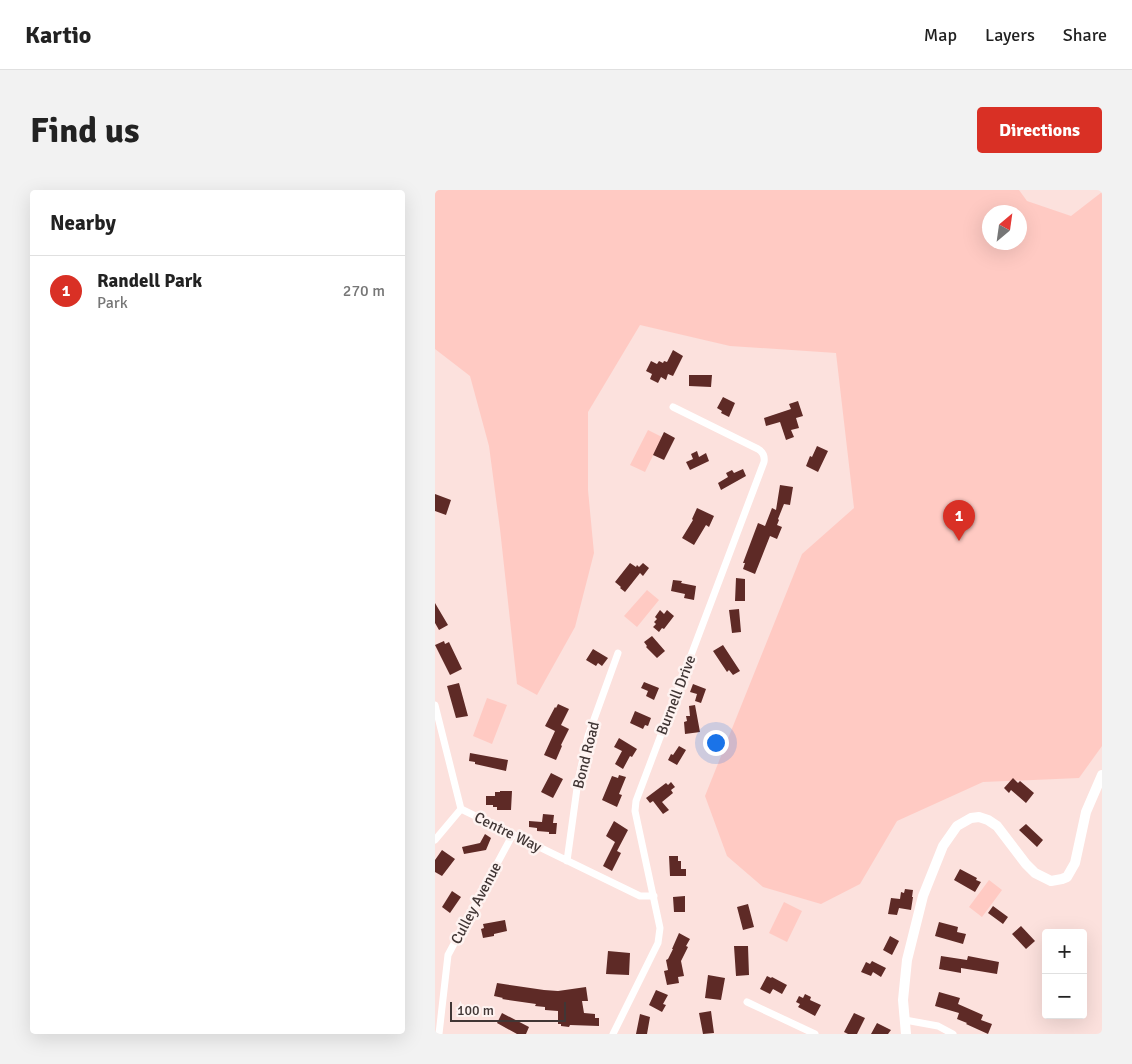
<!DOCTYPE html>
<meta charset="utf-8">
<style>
body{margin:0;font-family:Signika,sans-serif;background:#f2f2f2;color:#222}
.controls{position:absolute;right:15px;bottom:15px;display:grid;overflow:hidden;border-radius:5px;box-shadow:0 5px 20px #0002}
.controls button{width:45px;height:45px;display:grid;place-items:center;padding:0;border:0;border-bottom:1px solid #e0e0e0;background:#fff;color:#222;font:25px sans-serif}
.compass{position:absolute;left:547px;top:15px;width:45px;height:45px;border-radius:50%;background:#fff;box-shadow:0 5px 20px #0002;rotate:29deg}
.scale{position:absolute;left:15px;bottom:12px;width:116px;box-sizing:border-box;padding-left:5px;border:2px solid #413635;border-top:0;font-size:14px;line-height:18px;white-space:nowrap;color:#413635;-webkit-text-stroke:4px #fef3f1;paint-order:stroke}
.you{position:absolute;left:280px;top:552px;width:18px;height:18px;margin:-12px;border:4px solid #fff;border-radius:50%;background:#1a73e8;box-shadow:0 0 0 8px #1a73e833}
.badge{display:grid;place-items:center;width:32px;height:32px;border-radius:50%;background:#d93025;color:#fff;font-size:16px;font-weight:700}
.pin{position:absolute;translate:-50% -41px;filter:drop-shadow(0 1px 2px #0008)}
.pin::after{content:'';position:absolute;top:26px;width:18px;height:15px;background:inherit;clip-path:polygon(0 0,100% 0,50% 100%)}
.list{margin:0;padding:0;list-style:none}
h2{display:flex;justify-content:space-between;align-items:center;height:65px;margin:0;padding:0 20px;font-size:21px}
h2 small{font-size:16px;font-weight:400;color:#767676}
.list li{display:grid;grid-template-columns:32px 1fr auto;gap:15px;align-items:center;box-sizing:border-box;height:70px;padding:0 20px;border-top:1px solid #e0e0e0}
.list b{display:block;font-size:19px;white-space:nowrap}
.list p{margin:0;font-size:16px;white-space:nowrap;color:#767676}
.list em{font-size:16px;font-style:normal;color:#767676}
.map{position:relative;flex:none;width:667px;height:844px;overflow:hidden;border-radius:5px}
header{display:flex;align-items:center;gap:30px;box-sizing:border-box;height:70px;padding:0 25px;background:#fff;border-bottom:1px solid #e0e0e0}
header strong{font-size:24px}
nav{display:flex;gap:28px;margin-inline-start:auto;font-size:18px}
.intro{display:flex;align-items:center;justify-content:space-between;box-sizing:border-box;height:120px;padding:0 30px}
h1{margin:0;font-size:35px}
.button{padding:12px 22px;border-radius:5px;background:#d93025;color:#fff;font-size:18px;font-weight:700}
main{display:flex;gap:30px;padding:0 30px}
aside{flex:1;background:#fff;border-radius:5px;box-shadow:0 5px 20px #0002}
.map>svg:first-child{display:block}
</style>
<header>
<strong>Kartio</strong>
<nav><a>Map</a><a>Layers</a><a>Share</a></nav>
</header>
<div class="intro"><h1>Find us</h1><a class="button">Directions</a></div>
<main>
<aside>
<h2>Nearby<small></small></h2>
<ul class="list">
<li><span class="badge">1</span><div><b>Randell Park</b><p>Park</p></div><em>270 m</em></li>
</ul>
</aside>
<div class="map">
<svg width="667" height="844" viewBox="0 0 667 844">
<rect width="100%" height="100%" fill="#fce1dd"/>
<!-- green -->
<path fill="#ffcac3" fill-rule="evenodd" d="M0 0H584L592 11 636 26 667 2V556L644 588 548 592 462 631 425 694 386 714 328 697 292 666 270 606 367 364 419 318 401 163 295 156 205 135 153 222V300L159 363 140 437 102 505 82 494 65 339 54 256 35 186 0 159ZM554 22H584V52H554Z
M213 240 227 247 210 282 195 275Z
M212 400 224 410 202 437 189 426Z
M52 508 72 515 57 554 38 546Z
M554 690 567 700 547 727 534 717Z
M349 712 367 721 352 752 334 743Z"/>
<!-- building -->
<path fill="#5e2a26" d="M238 160 248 166 238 186 233 184 231 190 226 187 223 193 215 189 217 184 211 181 216 171 222 174 224 171 228 173 229 171 232 172Z
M254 185H277L276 197 254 196Z
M288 207 300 213 294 227 286 223 287 221 282 218Z
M363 211 368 226 361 228 364 238 356 240 359 247 351 250 345 232 331 236 329 228 356 219 354 214Z
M229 242 240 248 229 270 218 265Z
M382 256 393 261 383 282 371 276 375 266 377 267Z
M262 261 264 267 271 263 274 271 255 280 251 272 258 269 256 264Z
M308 279 311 286 286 300 283 293 293 287 291 283 297 280 299 283Z
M345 295 358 297 355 315 349 314 343 329 344 330 342 335 347 337 342 349 335 346 320 384 308 379 310 373H308L323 333 330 336 337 318 341 320Z
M0 304 16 310 11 325 0 321Z
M262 318 279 326 274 337 271 335 259 355 247 348 258 330 257 329Z
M195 373 201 377 202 375 204 377 208 373 214 378 208 386 205 383 190 402 185 398 186 397 180 392Z
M301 388 310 389V411H300Z
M238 390 247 391 246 393 261 396 259 410 249 408 250 404 236 401Z
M0 413 13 435 4 440 0 433Z
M304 419 306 442 297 443 294 420Z
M225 420 229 424 232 420 239 426 229 439 227 438 224 442 218 437 221 434 219 432 222 429 220 427Z
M217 446 230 461 222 468 211 457 212 456 209 452Z
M9 451 10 454 14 452 27 479 15 485 0 455Z
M288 455 305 481 298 485 294 480 292 482 278 461Z
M158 459 173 468 167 476 163 473 161 476 151 470Z
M209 492 224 498 219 510 211 506 213 501 206 498Z
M24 493 33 526 21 528 12 496Z
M258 494 271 499 266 513 260 511 262 504 255 502Z
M123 514 134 519 126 535 134 539 126 555 127 556 121 570 109 565 120 541 110 536 120 517 121 518Z
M260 515 265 542 250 544 249 532 252 531 251 526H255L254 516Z
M200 521 216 528 213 536 210 535 208 539 195 533Z
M184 548 202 559 197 567 195 566 188 579 180 574 187 561 179 557Z
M244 556 251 560 242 575 233 570 236 564 238 565Z
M35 563 73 570 71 581 40 574V572L34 571Z
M116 583 128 589 118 608 106 602Z
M184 585 191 587 184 604 187 605 182 617 167 610 177 586 183 588Z
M578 588 583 593 585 591 599 603 591 613 576 600 574 603 569 598Z
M236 592 240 597 236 600 238 603 227 612 234 620 228 624 218 611 215 613 211 608 231 593 233 595Z
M65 601H77L76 620H62V617H58V615H51V606H60V602H65Z
M108 624 119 625 118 633H122L121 644H114V642L102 641V638L94 637V631L107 632Z
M179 631 193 640 182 661 186 663 177 681 168 676 180 652 171 646Z
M591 634 608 650 602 657 584 640Z
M50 644 56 648 51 660 29 664 27 657 45 653Z
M7 660 20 669 7 686 0 682V670Z
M234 666H243V671H246V679H251V686H235Z
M525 679 542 688 541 690 546 692 540 702 519 690Z
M470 699 478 700 477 707H478L476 720 464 718 462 725 453 724 456 708 465 709 466 702 469 703Z
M17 701 26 707 15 723 7 717Z
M250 706V722H239L238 707Z
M313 714 319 737 308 740 302 717Z
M558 716 573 727 568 734 553 723Z
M70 730 72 741 59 744V746L48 748 46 739 49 738 48 734Z
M504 732 523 737 522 742 531 744 528 754 500 746Z
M586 736 600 751 591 759 577 744Z
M244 743 255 749 251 756 253 757 246 771 249 786 243 787 244 793 232 795 229 781 233 780 231 770 233 769 238 759H237Z
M455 746 464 751 457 765 448 760Z
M299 756H313L314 785 301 786Z
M173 761 195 763 194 785 171 784Z
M506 766 532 770 533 766 564 772 562 784 526 778V783L504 779Z
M437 771 451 778 446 787 438 782 436 786 426 782 431 772 435 774Z
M273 785 290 788 286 810 270 808Z
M332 786 336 788 337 787 352 795 347 804 338 799 335 804 325 799Z
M62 793 109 800 123 801 151 797 153 811H147L149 823 160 824V828H164V836L135 835 134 837 126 836V834H123V821L110 820V817L100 816 101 814 67 809 68 808 59 806Z
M221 800 233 805 228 814 231 815 227 822 214 815Z
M504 802 525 808 523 814 548 825 546 830 557 834 553 844 531 834 532 833 522 829 524 823 500 816Z
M370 804 376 807 375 810 386 815 380 826 363 817 365 814 361 812 364 806 368 808Z
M276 821 279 843 268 844 264 823Z
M67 823 94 837 91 844H82L62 833Z
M419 823 430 828 422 844H413L409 842Z
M205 824 215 827 212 844H201Z
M442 833 456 840 453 844H436Z"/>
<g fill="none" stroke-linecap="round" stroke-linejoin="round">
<!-- street -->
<path stroke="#fff" stroke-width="7" d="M0 515 26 619 205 706H219
M0 650 26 619
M132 671 143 591 153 546 183 463
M312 812 380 844
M470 830 503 836 518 844
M4 844 13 765 78 644
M178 844 223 753 225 738 200 621 201 611 329 272C330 266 328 262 323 259L238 217"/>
<!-- secondary -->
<path stroke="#fff" stroke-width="10" d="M471 844 468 810 472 770 488 706 508 656 522 636 536 628 544 627 553 630 562 636 591 674 600 683 616 691 627 689 632 687 640 673 651 622 667 585"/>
</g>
<g text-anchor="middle" stroke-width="5" stroke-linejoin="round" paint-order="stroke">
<!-- street labels -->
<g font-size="15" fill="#413635" stroke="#fef3f1">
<text transform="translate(241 505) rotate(-69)" y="5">Burnell Drive</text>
<text transform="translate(151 565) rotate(-76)" y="5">Bond Road</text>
<text transform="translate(73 642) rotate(26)" y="5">Centre Way</text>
<text transform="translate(41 713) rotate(-62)" y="5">Culley Avenue</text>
</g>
</g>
</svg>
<div class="controls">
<button>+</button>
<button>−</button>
</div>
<svg class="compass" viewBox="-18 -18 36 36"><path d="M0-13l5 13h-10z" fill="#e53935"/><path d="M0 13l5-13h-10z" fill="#767676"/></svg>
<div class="scale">100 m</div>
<div class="you"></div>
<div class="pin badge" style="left:524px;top:351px">1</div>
</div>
</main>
